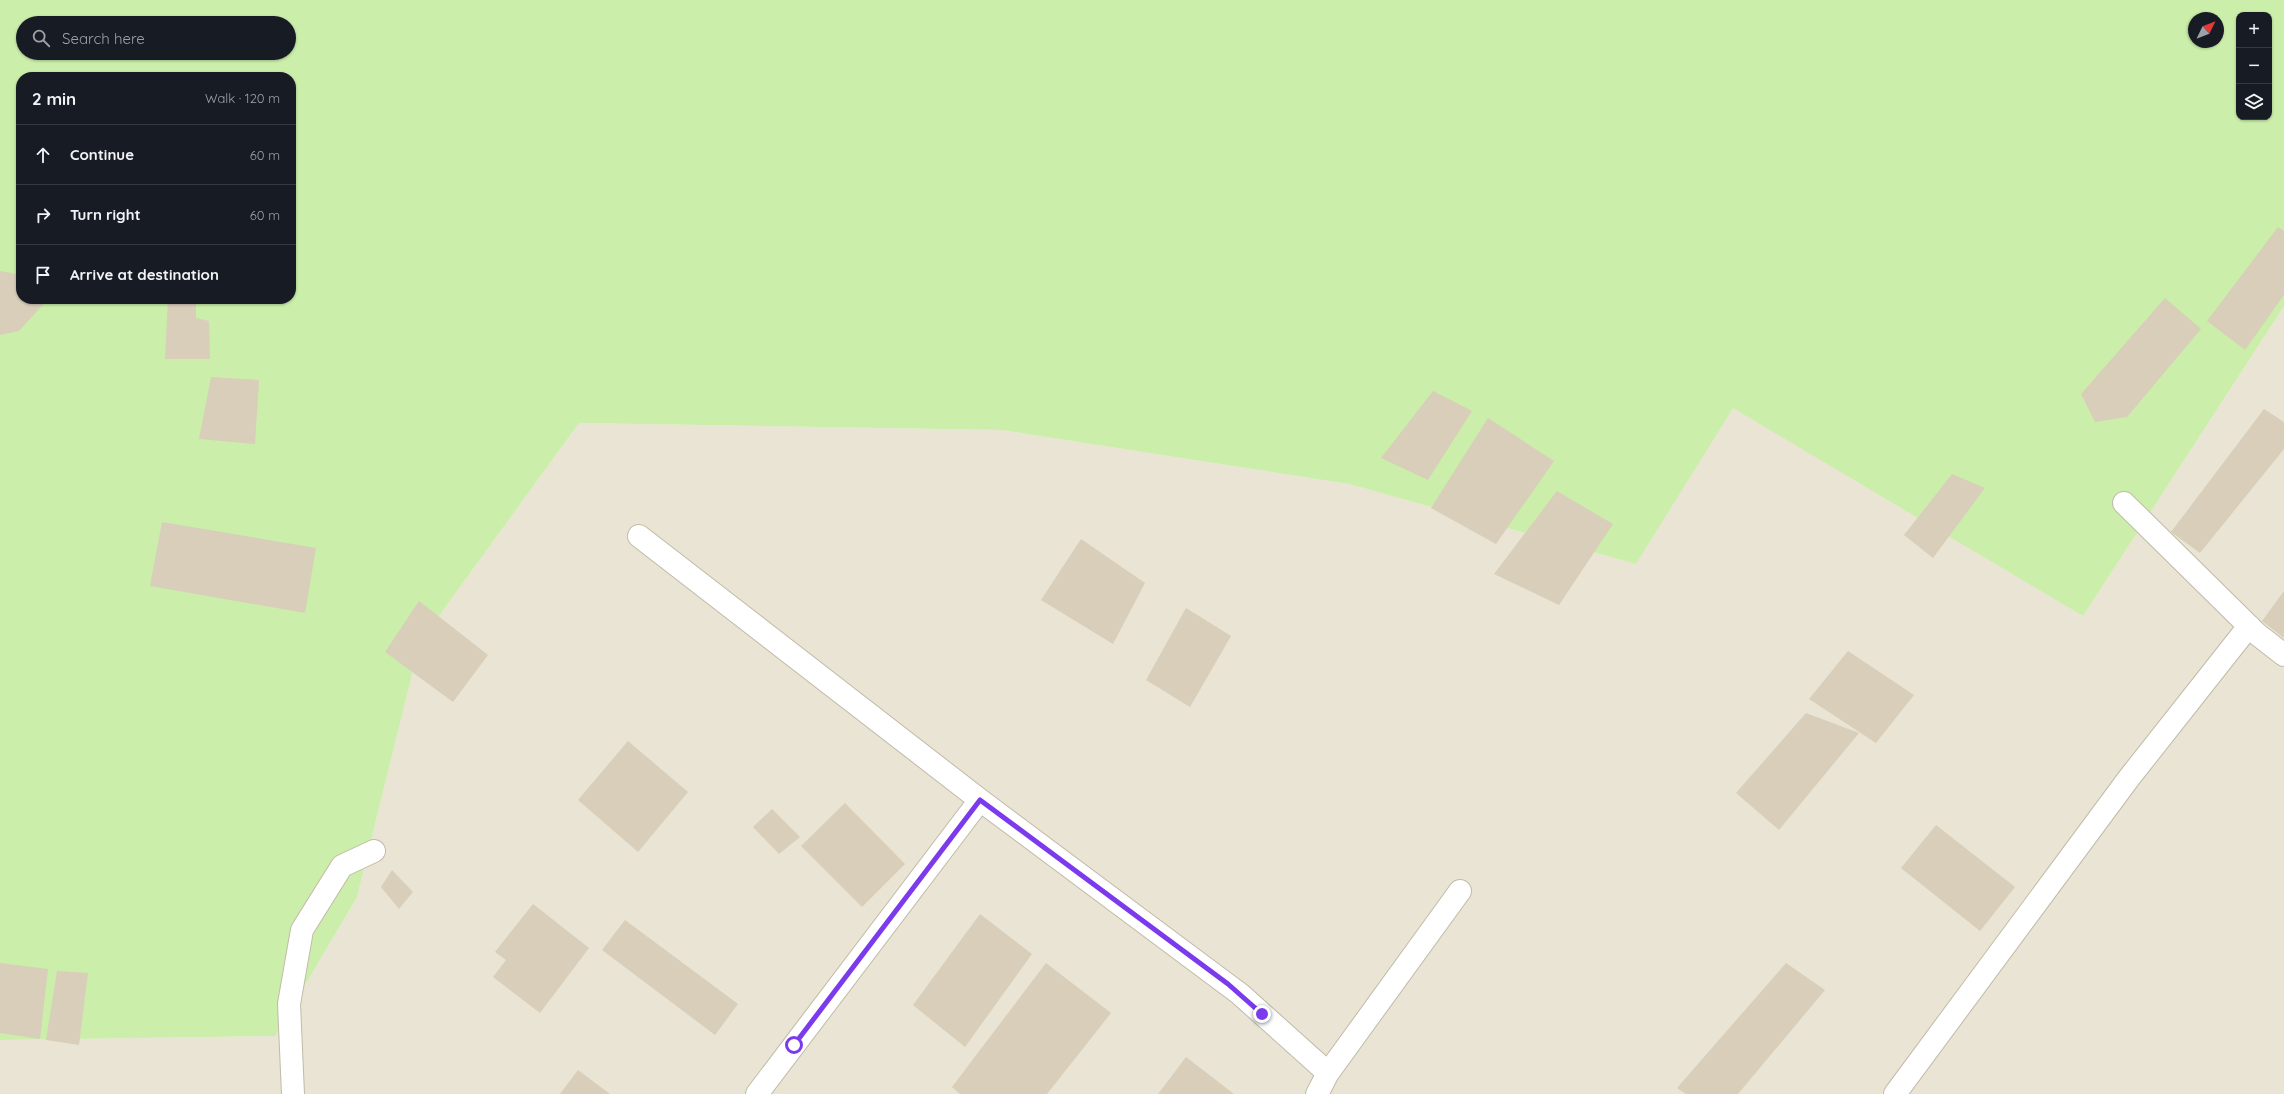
<!DOCTYPE html>
<meta charset="utf-8">
<style>
body{margin:0;font-family:Quicksand,sans-serif;background:#242831;color:#f1f3f6}
.controls{position:absolute;right:12px;top:12px;display:grid;overflow:hidden;border-radius:8px;box-shadow:0 1px 3px #0004}
.controls button{width:36px;height:36px;display:grid;place-items:center;padding:0;border:0;border-bottom:1px solid #363941;background:#171b24;color:#f1f3f6;font:20px sans-serif}
.compass{position:absolute;left:2188px;top:12px;width:36px;height:36px;border-radius:50%;background:#171b24;box-shadow:0 1px 3px #0004;rotate:47deg}
.stop{position:absolute;width:12px;height:12px;margin:-9px;border:3px solid #7c3aed;border-radius:50%;background:#fff}
.stop.end{background:#7c3aed;border-color:#fff;box-shadow:0 1px 4px #0008}
.list{margin:0;padding:0;list-style:none}
h2{display:flex;justify-content:space-between;align-items:center;height:52px;margin:0;padding:0 16px;font-size:17px}
h2 small{font-size:13px;font-weight:400;color:#9ea1a6}
.list li{display:grid;grid-template-columns:26px 1fr auto;gap:12px;align-items:center;box-sizing:border-box;height:60px;padding:0 16px;border-top:1px solid #363941}
.list b{display:block;font-size:15px;white-space:nowrap}
.list em{font-size:13px;font-style:normal;color:#9ea1a6}
.icon{flex:none;width:22px;height:22px;fill:none;stroke:currentColor;stroke-width:2;stroke-linecap:round;stroke-linejoin:round}
.map{position:relative;flex:none;width:2284px;height:1094px;overflow:hidden}
.search{position:absolute;background:#171b24;box-shadow:0 1px 3px #0004;left:16px;top:16px;width:280px;height:44px;display:flex;align-items:center;gap:10px;box-sizing:border-box;padding:0 14px;border-radius:22px;color:#9ea1a6;font-size:15px}
.panel{position:absolute;background:#171b24;box-shadow:0 1px 3px #0004;left:16px;top:72px;width:280px;height:232px;border-radius:16px}
.map>svg:first-child{display:block}
</style>
<div class="map">
<svg width="2284" height="1094" viewBox="0 0 2284 1094">
<rect width="100%" height="100%" fill="#f5f1e6"/>
<!-- residential -->
<path fill="#e9e4d3" d="M2284 306V1094H0V1040L275 1036 357 897 420 642 579 423 1002 430 1349 484 1636 564 1733 407 2083 616Z"/>
<!-- green -->
<path fill="#cbeeaa" fill-rule="evenodd" d="M0 0H2284V306L2083 616 1733 408 1636 564 1349 484 1002 430 579 423 420 642 357 897 275 1036 0 1040ZM2239 15H2269V117H2239ZM2194 18H2218V42H2194ZM23 23H289V53H23ZM21 77H291V299H21Z"/>
<!-- building -->
<path fill="#d8ceba" d="M2278 227 2284 231V295L2245 350 2207 321Z
M0 271 21 275V299H48L19 331 0 335Z
M2165 298 2201 329 2127 417 2095 422 2081 394Z
M168 299H196V318L209 321 210 359H165Z
M211 377 259 380 255 444 199 439Z
M1433 391 1472 411 1428 480 1381 458Z
M2264 409 2284 422V449L2200 553 2171 532Z
M1488 418 1554 461 1496 544 1431 508Z
M1952 474 1985 488 1933 558 1904 535Z
M1557 491 1613 524 1559 605 1494 574Z
M162 522 316 548 305 613 150 586Z
M1081 539 1145 583 1113 644 1041 600Z
M2284 591V638L2262 621Z
M419 601 488 655 453 702 385 652Z
M1186 608 1231 636 1190 707 1146 680Z
M1848 651 1914 695 1876 743 1809 699Z
M1806 713 1859 733 1779 830 1736 793Z
M628 741 688 792 638 852 578 800Z
M845 803 905 864 862 907 801 846Z
M772 809 800 837 779 854 753 827Z
M1936 825 2015 887 1980 931 1901 868Z
M392 870 413 892 399 909 381 887Z
M533 904 589 948 540 1013 493 977 506 960 495 952Z
M980 914 1032 954 965 1047 913 1005Z
M625 920 738 1004 715 1035 602 950Z
M0 963 48 969 40 1039 0 1033Z
M1046 963 1111 1013 1047 1094H960L952 1087Z
M1786 963 1825 990 1738 1094H1686L1677 1088Z
M57 971 88 973 79 1045 46 1040Z
M1186 1057 1234 1094H1158Z
M578 1070 610 1094H560Z"/>
<g fill="none" stroke-linecap="round" stroke-linejoin="round">
<defs>
<path id="minor" d="M2124 503 2257 634 2284 655
M639 536 980 800 1240 994 1328 1073
M293 1094 289 1004 302 930 342 866 374 851
M757 1094 980 800
M1317 1094 1328 1073 1460 891
M1895 1094 2129 778 2249 626"/>
</defs>
<!-- minor casing -->
<use href="#minor" stroke="#c1baa7" stroke-width="24"/>
<!-- minor -->
<use href="#minor" stroke="#fff" stroke-width="22"/>
</g>
<g fill="none" stroke-linecap="round" stroke-linejoin="round">
<!-- route -->
<path stroke="#7c3aed" stroke-width="5" d="M794 1045 980 800 1228 984 1262 1014"/>
</g>
</svg>
<div class="controls">
<button>+</button>
<button>−</button>
<button><svg class="icon" aria-label="layers" viewBox="0 0 24 24"><path d="M12 4l9 5-9 5-9-5zM3 14l9 5 9-5"/></svg></button>
</div>
<svg class="compass" viewBox="-18 -18 36 36"><path d="M0-13l5 13h-10z" fill="#e53935"/><path d="M0 13l5-13h-10z" fill="#9ea1a6"/></svg>
<div class="stop" style="left:794px;top:1045px"></div>
<div class="stop end" style="left:1262px;top:1014px"></div>
<div class="search"><svg class="icon" aria-label="search" viewBox="0 0 24 24"><circle cx="10" cy="10" r="6"/><path d="M15 15l6 6"/></svg>Search here</div>
<section class="panel">
<h2>2 min<small>Walk · 120 m</small></h2>
<ul class="list">
<li><svg class="icon" aria-label="ahead" viewBox="0 0 24 24"><path d="M12 20V5M6 11l6-6 6 6"/></svg><div><b>Continue</b></div><em>60 m</em></li>
<li><svg class="icon" aria-label="right" viewBox="0 0 24 24"><path d="M7 20v-9h11M14 6l5 5-5 5"/></svg><div><b>Turn right</b></div><em>60 m</em></li>
<li><svg class="icon" aria-label="arrive" viewBox="0 0 24 24"><path d="M6 21V4h12l-3 4 3 4H6"/></svg><div><b>Arrive at destination</b></div></li>
</ul>
</section>
</div>
